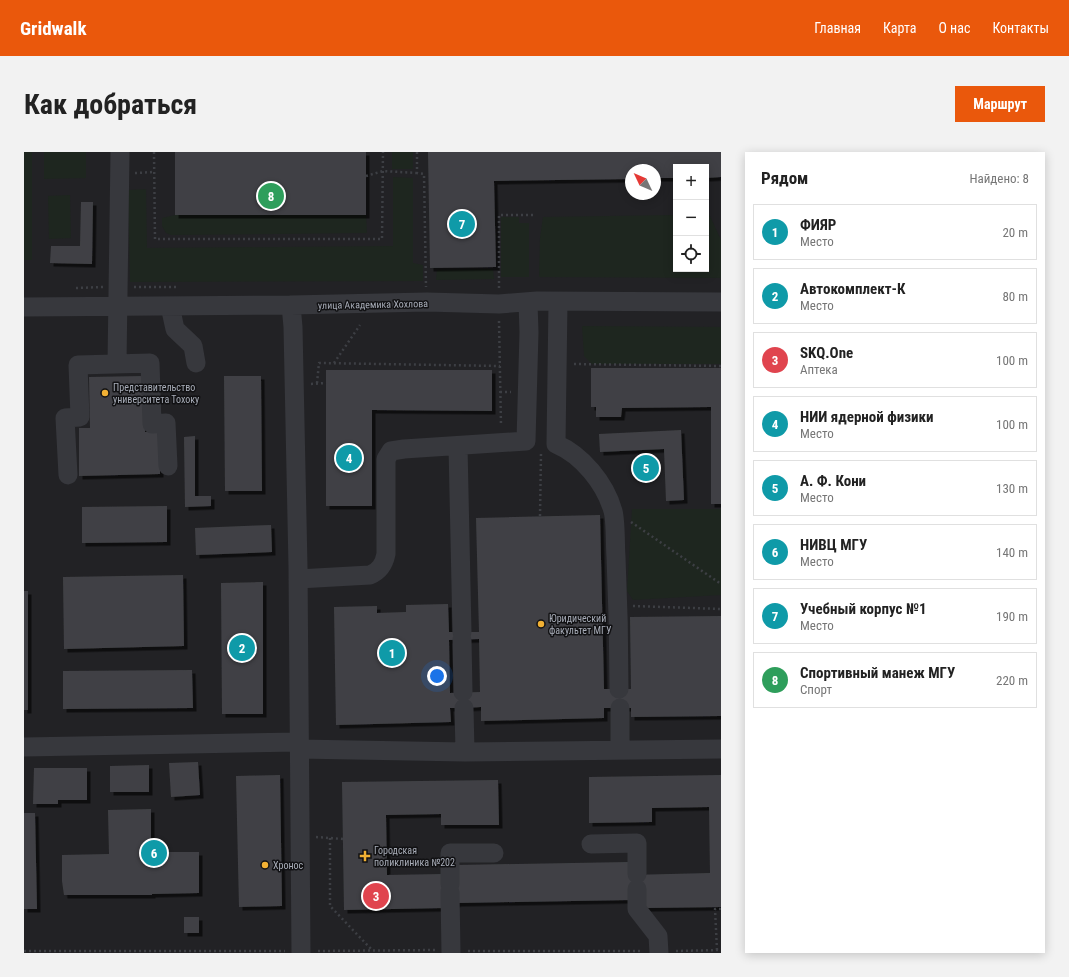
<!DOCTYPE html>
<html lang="ru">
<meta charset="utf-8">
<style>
body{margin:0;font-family:"Roboto Condensed",sans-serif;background:#f2f2f2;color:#222}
.controls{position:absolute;right:12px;top:12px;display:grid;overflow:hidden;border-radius:0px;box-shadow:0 2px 10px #0003}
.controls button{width:36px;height:36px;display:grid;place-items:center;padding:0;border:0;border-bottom:1px solid #e0e0e0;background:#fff;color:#222;font:20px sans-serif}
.compass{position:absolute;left:601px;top:12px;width:36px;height:36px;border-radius:50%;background:#fff;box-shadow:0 2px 10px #0003;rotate:314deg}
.you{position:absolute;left:413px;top:524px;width:14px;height:14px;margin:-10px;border:3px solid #fff;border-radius:50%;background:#1a73e8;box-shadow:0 0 0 6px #1a73e833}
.badge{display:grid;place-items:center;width:26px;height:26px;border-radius:50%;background:#ea580c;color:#fff;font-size:13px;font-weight:700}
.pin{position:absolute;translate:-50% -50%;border:2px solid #fff;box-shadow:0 1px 4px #0006}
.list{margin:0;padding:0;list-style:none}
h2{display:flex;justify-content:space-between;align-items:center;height:52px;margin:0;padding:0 16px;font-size:17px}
h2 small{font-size:13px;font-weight:400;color:#767676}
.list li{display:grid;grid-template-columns:26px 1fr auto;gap:12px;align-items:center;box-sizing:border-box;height:56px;margin:0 8px 8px;padding:0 8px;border:1px solid #e0e0e0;border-radius:0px}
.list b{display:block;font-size:15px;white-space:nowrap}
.list p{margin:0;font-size:13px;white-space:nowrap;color:#767676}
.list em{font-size:13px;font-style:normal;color:#767676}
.icon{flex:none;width:22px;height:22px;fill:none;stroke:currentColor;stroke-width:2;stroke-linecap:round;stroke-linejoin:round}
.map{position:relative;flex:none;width:697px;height:801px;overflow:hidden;border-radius:0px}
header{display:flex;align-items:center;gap:24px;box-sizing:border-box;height:56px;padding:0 20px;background:#ea580c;color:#fff}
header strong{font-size:19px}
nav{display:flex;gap:22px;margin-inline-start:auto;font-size:14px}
.intro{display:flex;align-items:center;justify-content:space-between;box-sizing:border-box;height:96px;padding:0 24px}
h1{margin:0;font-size:28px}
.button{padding:10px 18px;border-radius:0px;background:#ea580c;color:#fff;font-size:14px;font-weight:700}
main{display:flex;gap:24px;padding:0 24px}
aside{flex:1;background:#fff;border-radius:0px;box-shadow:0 2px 10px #0003}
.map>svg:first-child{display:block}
</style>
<header>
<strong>Gridwalk</strong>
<nav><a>Главная</a><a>Карта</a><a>О нас</a><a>Контакты</a></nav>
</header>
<div class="intro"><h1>Как добраться</h1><a class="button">Маршрут</a></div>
<main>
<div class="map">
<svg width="697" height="801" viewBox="0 0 697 801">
<defs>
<filter id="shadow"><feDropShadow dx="3.5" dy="3.5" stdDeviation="0" flood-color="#0009"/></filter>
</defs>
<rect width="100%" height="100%" fill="#161618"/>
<!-- built -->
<path fill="#222225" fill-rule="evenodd" d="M0 0H697V801H0ZM652 15H682V117H652ZM607 18H631V42H607Z"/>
<!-- green -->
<path fill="#1e261f" d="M0 0H8V108H0Z
M20 0H62V26L20 27Z
M368 0H389V17H368Z
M369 25 389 26V111L399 113V129L106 130 104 38 122 37 123 96 369 94Z
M46 43 47 86 25 87 24 44Z
M682 62H685L697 88V126L515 125 516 86 519 65 652 63V117H682Z
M151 63H342L343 81 147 83 142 81 138 74V66Z
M477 65H495V71H505V125H477Z
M469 117 470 127 412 128 413 118Z
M558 174 697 175V212H568L560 204Z
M608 357H697V443L609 448 603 439Z"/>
<!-- building -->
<path fill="#404145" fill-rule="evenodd" filter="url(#shadow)" d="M151 0H342V63H151Z
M404 0H697V25L682 26V15H652V26H631V18H607V27L470 29 472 115 406 116Z
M57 50H69L68 112 26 111 27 94H56Z
M567 216H697V352H687V255L598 256 597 265H572V255H567Z
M302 218H468V259L348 258V354H302Z
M120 224 121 280H136V322L55 324V276H66L65 225Z
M200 224H237L238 339H201Z
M657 278 660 348 642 349 640 297 576 300 575 282Z
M171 284V344H187V354L161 355 160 285Z
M143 354V390L58 391V355Z
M576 363 580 537H607L606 465 697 464V564L607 565V556H580V566L457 569V555L440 556H426L427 570 312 573 310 455 353 454V461L382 460V453L424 452 425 480H455L452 366ZM455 487 456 540 426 541 425 488Z
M247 373 248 400 172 403 171 376Z
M159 423 160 494 40 497 39 425Z
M239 430V562H198L197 431Z
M0 439H4V558H0Z
M168 518 169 556 39 557V519Z
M174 610 176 643 147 645 145 611Z
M125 613V640H86V614Z
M10 616H63V648H34V652H9Z
M256 623 258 754 215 755 212 624Z
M697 623V755L622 756 606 748 434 751 419 756 320 758 318 630 474 628 475 673H417V662L362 663 363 723 419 722 433 713 605 710 606 723 686 721 685 655 628 656V670L565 671V625Z
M127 657V700H175V741L128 742V743H40L38 729V703L85 702 84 658Z
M0 661H11L13 757H0Z
M160 765H175V781H160Z"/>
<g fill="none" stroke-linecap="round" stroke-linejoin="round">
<!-- path -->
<path stroke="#3d3f44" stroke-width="2.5" stroke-dasharray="2 3" stroke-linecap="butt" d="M130 0 131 87H358L359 0
M393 0V21L400 22 402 135
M111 21 130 20
M342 24 359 19 393 21
M110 135H153
M52 136 79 135
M475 136V63H509
M475 169 477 274
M310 211 336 173
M550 212 697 214
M293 231 295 211 476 214
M287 232 302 231
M476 240H487
M516 364 517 301
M607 370 697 432
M609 454 697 457
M292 685 319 687
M306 686V754L348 798
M693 798 691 757H697
M0 799H261
M294 799 411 798
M444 799H619
M652 799 697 798"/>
<!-- minor -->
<path stroke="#37383d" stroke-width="19" d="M534 150 532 292C558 303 581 331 589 359 592 370 591 393 592 405 594 449 595 493 595 537
M267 153 269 175 274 415 277 801
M146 154 151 177 169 194 172 211
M0 155 267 153 403 150 475 152 513 149 697 150
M93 212 96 0
M434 294 438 480
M44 323 41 266 56 265 54 213 126 211 128 272 142 271 144 314
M274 427 346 423C356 419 360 412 362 402V307L367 299 380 297 502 289 505 180 504 150
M438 488 439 540
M596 556V598
M0 595 275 590
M275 597 441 600 440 556
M441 600 697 597
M567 692 613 691V722
M426 732V701H470
M613 737V757L634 784 635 801
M426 740 427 801"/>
</g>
<!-- markers -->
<g fill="#f2b134" stroke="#111113" stroke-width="1.5">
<circle cx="81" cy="241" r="4"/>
<circle cx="517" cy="472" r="4"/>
<path d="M339 698h4v4h4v4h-4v4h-4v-4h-4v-4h4z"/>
<circle cx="241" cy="713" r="4"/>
</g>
<g text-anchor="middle" stroke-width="3" stroke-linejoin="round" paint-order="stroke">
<!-- street labels -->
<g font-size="10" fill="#a8adb8" stroke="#111113">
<text transform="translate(349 152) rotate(-1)" y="4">улица Академика Хохлова</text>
</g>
<!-- poi labels -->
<g font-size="10" fill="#a8adb8" stroke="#111113" text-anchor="start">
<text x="89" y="239">Представительство<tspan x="89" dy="12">университета Тохоку</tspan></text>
<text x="525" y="470">Юридический<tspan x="525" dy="12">факультет МГУ</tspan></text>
<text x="350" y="702">Городская<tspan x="350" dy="12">поликлиника №202</tspan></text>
<text x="249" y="717">Хронос</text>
</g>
</g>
</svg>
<div class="controls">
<button>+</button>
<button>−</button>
<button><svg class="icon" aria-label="locate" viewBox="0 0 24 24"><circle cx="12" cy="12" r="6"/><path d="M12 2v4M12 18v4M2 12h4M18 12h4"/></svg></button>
</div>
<svg class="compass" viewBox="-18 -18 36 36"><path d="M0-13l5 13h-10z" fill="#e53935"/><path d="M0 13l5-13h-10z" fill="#767676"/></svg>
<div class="you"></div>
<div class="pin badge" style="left:368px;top:501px;background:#0f9aa8">1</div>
<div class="pin badge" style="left:218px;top:496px;background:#0f9aa8">2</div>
<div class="pin badge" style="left:352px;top:744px;background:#e0444e">3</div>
<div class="pin badge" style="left:325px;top:306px;background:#0f9aa8">4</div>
<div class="pin badge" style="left:622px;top:316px;background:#0f9aa8">5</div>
<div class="pin badge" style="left:130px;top:701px;background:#0f9aa8">6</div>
<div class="pin badge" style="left:438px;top:72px;background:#0f9aa8">7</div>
<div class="pin badge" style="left:247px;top:44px;background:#2e9e5b">8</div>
</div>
<aside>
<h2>Рядом<small>Найдено: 8</small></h2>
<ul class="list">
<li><span class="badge" style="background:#0f9aa8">1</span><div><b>ФИЯР</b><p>Место</p></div><em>20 m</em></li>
<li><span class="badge" style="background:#0f9aa8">2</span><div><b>Автокомплект-К</b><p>Место</p></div><em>80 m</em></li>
<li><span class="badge" style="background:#e0444e">3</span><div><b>SKQ.One</b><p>Аптека</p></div><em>100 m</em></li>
<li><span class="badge" style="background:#0f9aa8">4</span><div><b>НИИ ядерной физики</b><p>Место</p></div><em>100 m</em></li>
<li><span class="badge" style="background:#0f9aa8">5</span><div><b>А. Ф. Кони</b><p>Место</p></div><em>130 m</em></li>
<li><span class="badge" style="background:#0f9aa8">6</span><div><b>НИВЦ МГУ</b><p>Место</p></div><em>140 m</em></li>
<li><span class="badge" style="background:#0f9aa8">7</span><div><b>Учебный корпус №1</b><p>Место</p></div><em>190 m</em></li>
<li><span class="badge" style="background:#2e9e5b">8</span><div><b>Спортивный манеж МГУ</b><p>Спорт</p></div><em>220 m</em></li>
</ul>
</aside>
</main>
